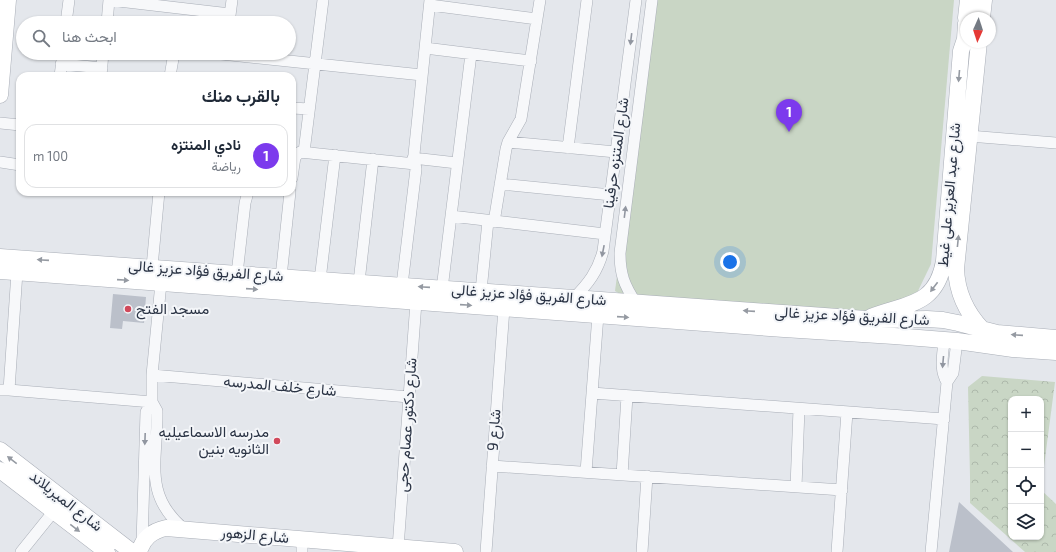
<!DOCTYPE html>
<html lang="ar">
<meta charset="utf-8">
<style>
body{margin:0;font-family:"Exo 2",Vazirmatn,sans-serif;background:#f2f2f3;color:#1f2937;direction:rtl}
.controls{position:absolute;right:12px;bottom:12px;display:grid;overflow:hidden;border-radius:8px;box-shadow:0 1px 3px #0004}
.controls button{width:36px;height:36px;display:grid;place-items:center;padding:0;border:0;border-bottom:1px solid #e0e1e3;background:#fff;color:#1f2937;font:20px sans-serif}
.compass{position:absolute;left:960px;top:12px;width:36px;height:36px;border-radius:50%;background:#fff;box-shadow:0 1px 3px #0004;rotate:183deg}
.you{position:absolute;left:730px;top:262px;width:14px;height:14px;margin:-10px;border:3px solid #fff;border-radius:50%;background:#1a73e8;box-shadow:0 0 0 6px #1a73e833}
.badge{display:grid;place-items:center;width:26px;height:26px;border-radius:50%;background:#7c3aed;color:#fff;font-size:13px;font-weight:700}
.pin{position:absolute;translate:-50% -33px;filter:drop-shadow(0 1px 2px #0008)}
.pin::after{content:'';position:absolute;top:21px;width:14px;height:12px;background:inherit;clip-path:polygon(0 0,100% 0,50% 100%)}
.list{margin:0;padding:0;list-style:none}
h2{display:flex;justify-content:space-between;align-items:center;height:52px;margin:0;padding:0 16px;font-size:17px}
h2 small{font-size:13px;font-weight:400;color:#747a83}
.list li{display:grid;grid-template-columns:26px 1fr auto;gap:12px;align-items:center;box-sizing:border-box;height:64px;margin:0 8px 8px;padding:0 8px;border:1px solid #e0e1e3;border-radius:12px}
.list b{display:block;font-size:15px;white-space:nowrap}
.list p{margin:0;font-size:13px;white-space:nowrap;color:#747a83}
.list em{font-size:13px;font-style:normal;color:#747a83}
.icon{flex:none;width:22px;height:22px;fill:none;stroke:currentColor;stroke-width:2;stroke-linecap:round;stroke-linejoin:round}
.map{position:relative;flex:none;width:1056px;height:552px;overflow:hidden;direction:ltr}
.search{position:absolute;background:#fff;box-shadow:0 1px 3px #0004;left:16px;top:16px;width:280px;height:44px;display:flex;align-items:center;gap:10px;box-sizing:border-box;padding:0 14px;border-radius:22px;color:#747a83;font-size:15px}
.panel{position:absolute;background:#fff;box-shadow:0 1px 3px #0004;left:16px;top:72px;width:280px;height:124px;border-radius:12px;direction:rtl}
.map>svg:first-child{display:block}
</style>
<div class="map">
<svg width="1056" height="552" viewBox="0 0 1056 552">
<defs>
<pattern id="park-crowns" width="20" height="18" patternUnits="userSpaceOnUse"><rect width="20" height="18" fill="#c9d6c5"/><path d="M2 6a3 3 0 1 1 6 0M12 15a3 3 0 1 1 6 0" fill="none" stroke="#adb8ab"/></pattern>
</defs>
<rect width="100%" height="100%" fill="#e4e7ec"/>
<!-- park -->
<path fill="url(#park-crowns)" d="M982 376 1055 382 1041 489V399H1011V537H1041V490L1056 504V552H1025L970 503V477L968 387Z"/>
<!-- pitch -->
<path fill="#c9d6c5" d="M654 0H954L931 264 917 293 864 314 622 295 615 291Z"/>
<!-- building -->
<path fill="#bbc0ca" d="M113 294 146 297 144 323 123 321 122 329 110 328Z
M959 502 1013 552H949Z"/>
<g fill="none" stroke-linecap="round" stroke-linejoin="round">
<defs>
<path id="street" d="M110 0 230 14
M430 5 537 19
M66 23 69 0
M107 23 109 0
M229 23 232 0
M425 48 531 61
M212 53 422 75
M61 64 102 68
M60 76 63 53
M101 76 103 53
M170 76 174 53
M292 108 309 109
M0 123 20 125
M969 136 1056 143
M508 142 616 152
M568 148 587 0
M304 152 323 0
M413 158 457 163
M0 162 20 165
M413 164 430 0
M292 178 295 157 300 152 415 164 416 169 402 285
M500 184 611 195
M451 216 605 234
M494 222 506 149 508 142 521 119 540 0
M152 267 159 192
M237 274 245 203 248 192
M281 277 290 192
M320 280 335 155
M359 282 373 159
M161 283 152 375V402L157 411C158 459 142 494 184 529
M442 289 471 54
M481 291 488 221
M574 298C588 284 598 271 603 251L636 0
M636 303C624 285 620 274 620 253L652 0
M944 340C943 355 939 369 947 382
M152 375 409 397
M0 390H9L152 402
M9 390 17 272
M592 393 944 419
M492 466 842 490
M586 472 598 315
M622 475 627 396
M796 487 799 409
M142 543 146 412 152 402
M398 548 416 302
M21 552 58 506
M302 552V539
M486 552 504 308
M642 552 647 476
M837 552 847 412
M931 552 947 382 953 373 957 341"/>
<path id="secondary" d="M966 18 968 0
M982 18 984 0
M979 42 956 269C957 292 966 312 982 329
M0 95 8 0
M0 257 880 320 927 319 943 320 958 323 997 333 1056 338
M0 271 784 329 894 336 957 341 1013 349 1056 352
M871 317C906 303 936 307 944 261L961 51 965 39 966 23
M0 450 132 552
M0 470 107 552
M139 552C143 538 152 531 166 528L455 552"/>
</defs>
<!-- street casing -->
<use href="#street" stroke="#a9aeb7" stroke-width="12"/>
<!-- secondary casing -->
<use href="#secondary" stroke="#a9aeb7" stroke-width="17"/>
<!-- street -->
<use href="#street" stroke="#f7f8fa" stroke-width="11"/>
<!-- secondary -->
<use href="#secondary" stroke="#fff" stroke-width="16"/>
</g>
<!-- one-way arrows -->
<defs><path id="oneway-solid" d="M-6-.8H1V-3.2L6.5 0L1 3.2V.8H-6Z"/></defs>
<g fill="#9196a0">
<use href="#oneway-solid" transform="translate(631 39) rotate(97)"/>
<use href="#oneway-solid" transform="translate(625 212) rotate(-83)"/>
<use href="#oneway-solid" transform="translate(603 251) rotate(101)"/>
<use href="#oneway-solid" transform="translate(943 362) rotate(95)"/>
<use href="#oneway-solid" transform="translate(145 439) rotate(92)"/>
</g>
<g fill="#959aa2">
<use href="#oneway-solid" transform="translate(959 76) rotate(95)"/>
<use href="#oneway-solid" transform="translate(958 241) rotate(-84)"/>
<use href="#oneway-solid" transform="translate(43 260) rotate(-176)"/>
<use href="#oneway-solid" transform="translate(123 280) rotate(4)"/>
<use href="#oneway-solid" transform="translate(424 287) rotate(-176)"/>
<use href="#oneway-solid" transform="translate(934 287) rotate(127)"/>
<use href="#oneway-solid" transform="translate(252 289) rotate(4)"/>
<use href="#oneway-solid" transform="translate(466 305) rotate(4)"/>
<use href="#oneway-solid" transform="translate(749 311) rotate(-176)"/>
<use href="#oneway-solid" transform="translate(623 317) rotate(4)"/>
<use href="#oneway-solid" transform="translate(1017 335) rotate(-176)"/>
<use href="#oneway-solid" transform="translate(12 460) rotate(-142)"/>
<use href="#oneway-solid" transform="translate(75 528) rotate(38)"/>
</g>
<!-- markers -->
<g fill="#d1495b" stroke="#f4f6f9" stroke-width="1.5">
<circle cx="128" cy="309" r="4"/>
<circle cx="277" cy="441" r="4"/>
</g>
<g text-anchor="middle" stroke-width="4" stroke-linejoin="round" paint-order="stroke">
<!-- street labels -->
<g font-size="15" fill="#2b3445" stroke="#f4f6f9">
<text transform="translate(616 153) rotate(-82)" y="5">شارع المتنزه حرفينا</text>
<text transform="translate(949 195) rotate(-85)" y="5">شارع عبد العزيز على غيط</text>
<text transform="translate(206 271) rotate(4)" y="5">شارع الفريق فؤاد عزيز غالى</text>
<text transform="translate(529 295) rotate(4)" y="5">شارع الفريق فؤاد عزيز غالى</text>
<text transform="translate(852 316) rotate(3)" y="5">شارع الفريق فؤاد عزيز غالى</text>
<text transform="translate(280 386) rotate(5)" y="5">شارع خلف المدرسه</text>
<text transform="translate(407 425) rotate(-86)" y="5">شارع دكتور عصام حجى</text>
<text transform="translate(494 430) rotate(-86)" y="5">شارع 9</text>
<text transform="translate(66 501) rotate(38)" y="5">شارع الميريلاند</text>
<text transform="translate(255 535) rotate(5)" y="5">شارع الزهور</text>
</g>
<!-- poi labels -->
<g font-size="15" fill="#2b3445" stroke="#f4f6f9" text-anchor="start">
<text x="136" y="314">مسجد الفتح</text>
<text x="269" y="437" text-anchor="end">مدرسه الاسماعيليه<tspan x="269" dy="17">الثانويه بنين</tspan></text>
</g>
</g>
</svg>
<div class="controls">
<button>+</button>
<button>−</button>
<button><svg class="icon" aria-label="locate" viewBox="0 0 24 24"><circle cx="12" cy="12" r="6"/><path d="M12 2v4M12 18v4M2 12h4M18 12h4"/></svg></button>
<button><svg class="icon" aria-label="layers" viewBox="0 0 24 24"><path d="M12 4l9 5-9 5-9-5zM3 14l9 5 9-5"/></svg></button>
</div>
<svg class="compass" viewBox="-18 -18 36 36"><path d="M0-13l5 13h-10z" fill="#e53935"/><path d="M0 13l5-13h-10z" fill="#747a83"/></svg>
<div class="you"></div>
<div class="pin badge" style="left:789px;top:132px">1</div>
<div class="search"><svg class="icon" aria-label="search" viewBox="0 0 24 24"><circle cx="10" cy="10" r="6"/><path d="M15 15l6 6"/></svg>ابحث هنا</div>
<section class="panel">
<h2>بالقرب منك<small></small></h2>
<ul class="list">
<li><span class="badge">1</span><div><b>نادي المنتزه</b><p>رياضة</p></div><em>100 m</em></li>
</ul>
</section>
</div>
